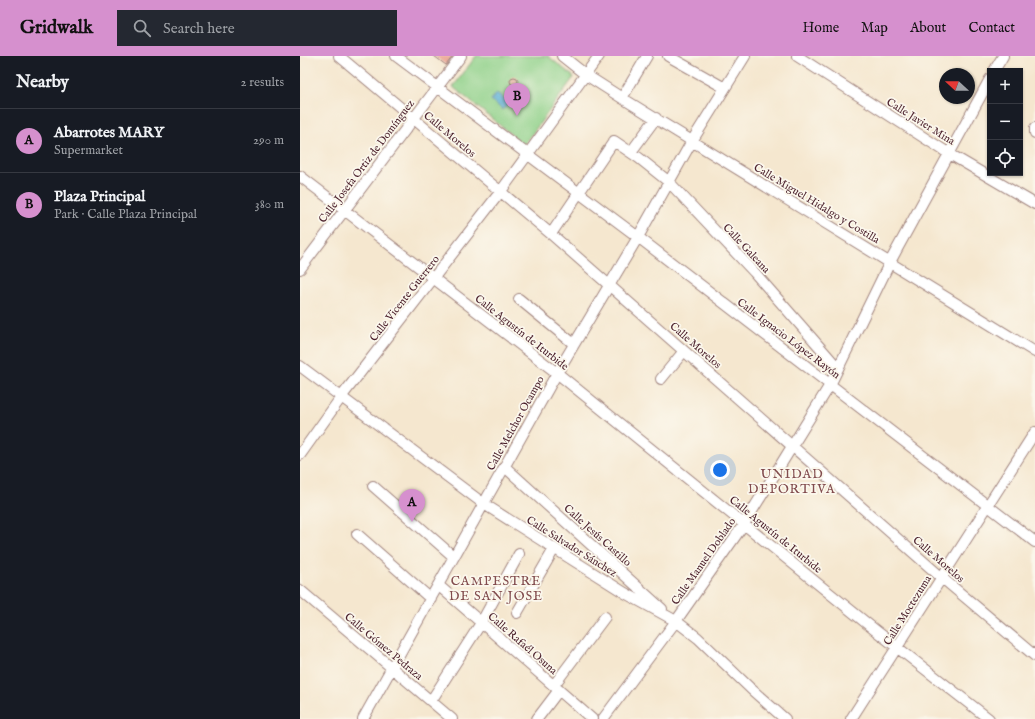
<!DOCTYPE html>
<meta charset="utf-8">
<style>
body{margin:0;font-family:"IM FELL English",serif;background:#242831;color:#f1f3f6}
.controls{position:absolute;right:12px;top:12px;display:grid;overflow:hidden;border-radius:0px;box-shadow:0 1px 3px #0004}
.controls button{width:36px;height:36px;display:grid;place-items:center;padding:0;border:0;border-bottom:1px solid #363941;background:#171b24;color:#f1f3f6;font:20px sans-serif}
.compass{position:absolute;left:639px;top:12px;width:36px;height:36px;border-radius:50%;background:#171b24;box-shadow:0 1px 3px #0004;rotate:291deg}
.you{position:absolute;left:420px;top:414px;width:14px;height:14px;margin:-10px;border:3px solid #fff;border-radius:50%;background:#1a73e8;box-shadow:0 0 0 6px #1a73e833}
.badge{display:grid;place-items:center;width:26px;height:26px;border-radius:50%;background:#d690ce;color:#111;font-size:13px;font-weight:700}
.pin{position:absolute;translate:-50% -33px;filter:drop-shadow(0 1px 2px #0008)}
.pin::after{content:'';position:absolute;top:21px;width:14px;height:12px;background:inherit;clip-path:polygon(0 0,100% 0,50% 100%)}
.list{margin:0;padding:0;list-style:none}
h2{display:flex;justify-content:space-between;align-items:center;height:52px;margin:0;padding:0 16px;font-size:17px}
h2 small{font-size:13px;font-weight:400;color:#9ea1a6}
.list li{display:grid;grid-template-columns:26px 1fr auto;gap:12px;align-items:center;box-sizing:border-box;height:64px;padding:0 16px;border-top:1px solid #363941}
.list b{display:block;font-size:15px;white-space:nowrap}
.list p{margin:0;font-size:13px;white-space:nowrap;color:#9ea1a6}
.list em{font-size:13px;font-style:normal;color:#9ea1a6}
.icon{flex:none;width:22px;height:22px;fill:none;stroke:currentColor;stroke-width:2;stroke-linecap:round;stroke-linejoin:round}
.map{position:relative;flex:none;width:735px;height:663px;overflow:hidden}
header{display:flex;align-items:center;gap:24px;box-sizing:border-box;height:56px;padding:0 20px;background:#d690ce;color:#111}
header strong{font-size:19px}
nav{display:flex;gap:22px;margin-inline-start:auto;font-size:14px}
.search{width:280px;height:36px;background:#242831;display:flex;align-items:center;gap:10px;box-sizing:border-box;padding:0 14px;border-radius:0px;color:#9ea1a6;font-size:15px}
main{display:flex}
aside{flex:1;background:#171b24}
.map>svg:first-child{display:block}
</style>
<header>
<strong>Gridwalk</strong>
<div class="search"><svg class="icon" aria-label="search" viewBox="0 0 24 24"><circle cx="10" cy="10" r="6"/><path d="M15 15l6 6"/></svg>Search here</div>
<nav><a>Home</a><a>Map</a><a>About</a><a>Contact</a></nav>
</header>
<main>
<aside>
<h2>Nearby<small>2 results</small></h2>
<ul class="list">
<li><span class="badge">A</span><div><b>Abarrotes MARY</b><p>Supermarket</p></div><em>290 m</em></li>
<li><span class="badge">B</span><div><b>Plaza Principal</b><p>Park · Calle Plaza Principal</p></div><em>380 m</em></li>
</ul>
</aside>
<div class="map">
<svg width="735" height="663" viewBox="0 0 735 663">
<rect width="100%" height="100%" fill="#fbf7ec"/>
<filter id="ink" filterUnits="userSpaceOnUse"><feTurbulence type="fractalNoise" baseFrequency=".025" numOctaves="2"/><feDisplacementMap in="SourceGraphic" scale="8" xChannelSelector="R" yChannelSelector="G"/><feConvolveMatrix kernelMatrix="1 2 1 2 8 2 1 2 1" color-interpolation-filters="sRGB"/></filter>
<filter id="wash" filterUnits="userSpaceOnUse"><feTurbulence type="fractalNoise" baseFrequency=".012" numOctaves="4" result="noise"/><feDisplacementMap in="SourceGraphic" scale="16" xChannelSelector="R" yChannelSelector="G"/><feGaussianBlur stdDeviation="0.9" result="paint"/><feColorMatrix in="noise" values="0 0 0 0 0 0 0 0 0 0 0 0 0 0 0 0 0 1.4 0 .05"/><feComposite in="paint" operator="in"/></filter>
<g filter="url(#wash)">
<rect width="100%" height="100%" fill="#f5e7cf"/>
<!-- green -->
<path fill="#8ed088" stroke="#6c785a" d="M176 0H248L274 21 224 89 153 31Z"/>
<!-- water -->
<path fill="#58afd5" stroke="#516780" d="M197 37 209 47 203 54 191 44Z"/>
<g id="blocks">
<!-- building -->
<path fill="#eaa190" d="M134 0H153L146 9Z
M210 25a4 4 0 1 1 8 0a4 4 0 1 1-8 0Z"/>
</g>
</g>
<g filter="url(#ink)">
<use href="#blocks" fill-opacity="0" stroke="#a0837d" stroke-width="1"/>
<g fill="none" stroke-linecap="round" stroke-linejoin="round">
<defs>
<path id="minor" d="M39 0 251 178 641 521 735 600
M96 0 338 181 735 486
M262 0 286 19 322 42 735 296
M368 0 425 32
M497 0 648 97 735 148
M694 15 703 0
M322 42 347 0
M735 72V77
M331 96 356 62
M0 120 257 317 575 574 689 663
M251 178 314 85 339 102 369 126 454 216 538 312
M0 213 161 0
M219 243 274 288
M0 310 184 448 325 537 376 565 398 582 451 633 485 663
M361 323 384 295
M0 399 42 340 201 135 299 0
M205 411 362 553
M73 430 154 501
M57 478 131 543
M138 529 292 663
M0 534 152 663
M217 557 254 493
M254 629 305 561
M131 645 181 567 219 498
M63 663 257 317 338 181 392 85 445 0
M237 663 259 634
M303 663 376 565 444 468 530 329 590 206 690 23
M551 663 735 376"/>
</defs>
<!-- minor casing -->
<use href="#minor" stroke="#a0837d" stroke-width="12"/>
<!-- minor -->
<use href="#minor" stroke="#fff" stroke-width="10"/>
</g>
</g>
<g text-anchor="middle" stroke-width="3.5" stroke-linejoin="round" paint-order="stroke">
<!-- street labels -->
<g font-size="11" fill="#4a1f2b" stroke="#fbf7ec">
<text transform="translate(621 65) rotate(32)" y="4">Calle Javier Mina</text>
<text transform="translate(150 78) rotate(40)" y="4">Calle Morelos</text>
<text transform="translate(66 105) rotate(-53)" y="4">Calle Josefa Ortiz de Domínguez</text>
<text transform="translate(517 147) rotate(31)" y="4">Calle Miguel Hidalgo y Costilla</text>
<text transform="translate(447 192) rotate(47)" y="4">Calle Galeana</text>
<text transform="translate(104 242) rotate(-52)" y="4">Calle Vicente Guerrero</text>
<text transform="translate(222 276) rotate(38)" y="4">Calle Agustín de Iturbide</text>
<text transform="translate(489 282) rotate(37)" y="4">Calle Ignacio López Rayón</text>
<text transform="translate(396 289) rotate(41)" y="4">Calle Morelos</text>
<text transform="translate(215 367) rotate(-61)" y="4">Calle Melchor Ocampo</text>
<text transform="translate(476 478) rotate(39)" y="4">Calle Agustín de Iturbide</text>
<text transform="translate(298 479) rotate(42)" y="4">Calle Jesús Castillo</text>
<text transform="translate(272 490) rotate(32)" y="4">Calle Salvador Sánchez</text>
<text transform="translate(639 503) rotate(41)" y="4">Calle Morelos</text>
<text transform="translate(403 505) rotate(-55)" y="4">Calle Manuel Doblado</text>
<text transform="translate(607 554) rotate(-58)" y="4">Calle Moctezuma</text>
<text transform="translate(223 587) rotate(41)" y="4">Calle Rafaél Osuna</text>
<text transform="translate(84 590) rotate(40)" y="4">Calle Gómez Pedraza</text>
</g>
<!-- quarter labels -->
<g font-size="13" letter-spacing="1" fill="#824c4e" stroke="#fbf7ec">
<text x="492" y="422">UNIDAD<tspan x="492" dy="15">DEPORTIVA</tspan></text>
<text x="196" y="529">CAMPESTRE<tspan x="196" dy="15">DE SAN JOSE</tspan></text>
</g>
</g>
</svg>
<div class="controls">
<button>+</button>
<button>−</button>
<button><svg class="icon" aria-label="locate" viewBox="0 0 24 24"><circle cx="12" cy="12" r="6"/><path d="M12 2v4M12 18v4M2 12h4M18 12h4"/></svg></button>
</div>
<svg class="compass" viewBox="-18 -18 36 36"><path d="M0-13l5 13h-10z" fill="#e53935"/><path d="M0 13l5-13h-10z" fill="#9ea1a6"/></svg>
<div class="you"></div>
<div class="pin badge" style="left:112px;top:466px">A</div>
<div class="pin badge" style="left:217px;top:60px">B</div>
</div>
</main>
